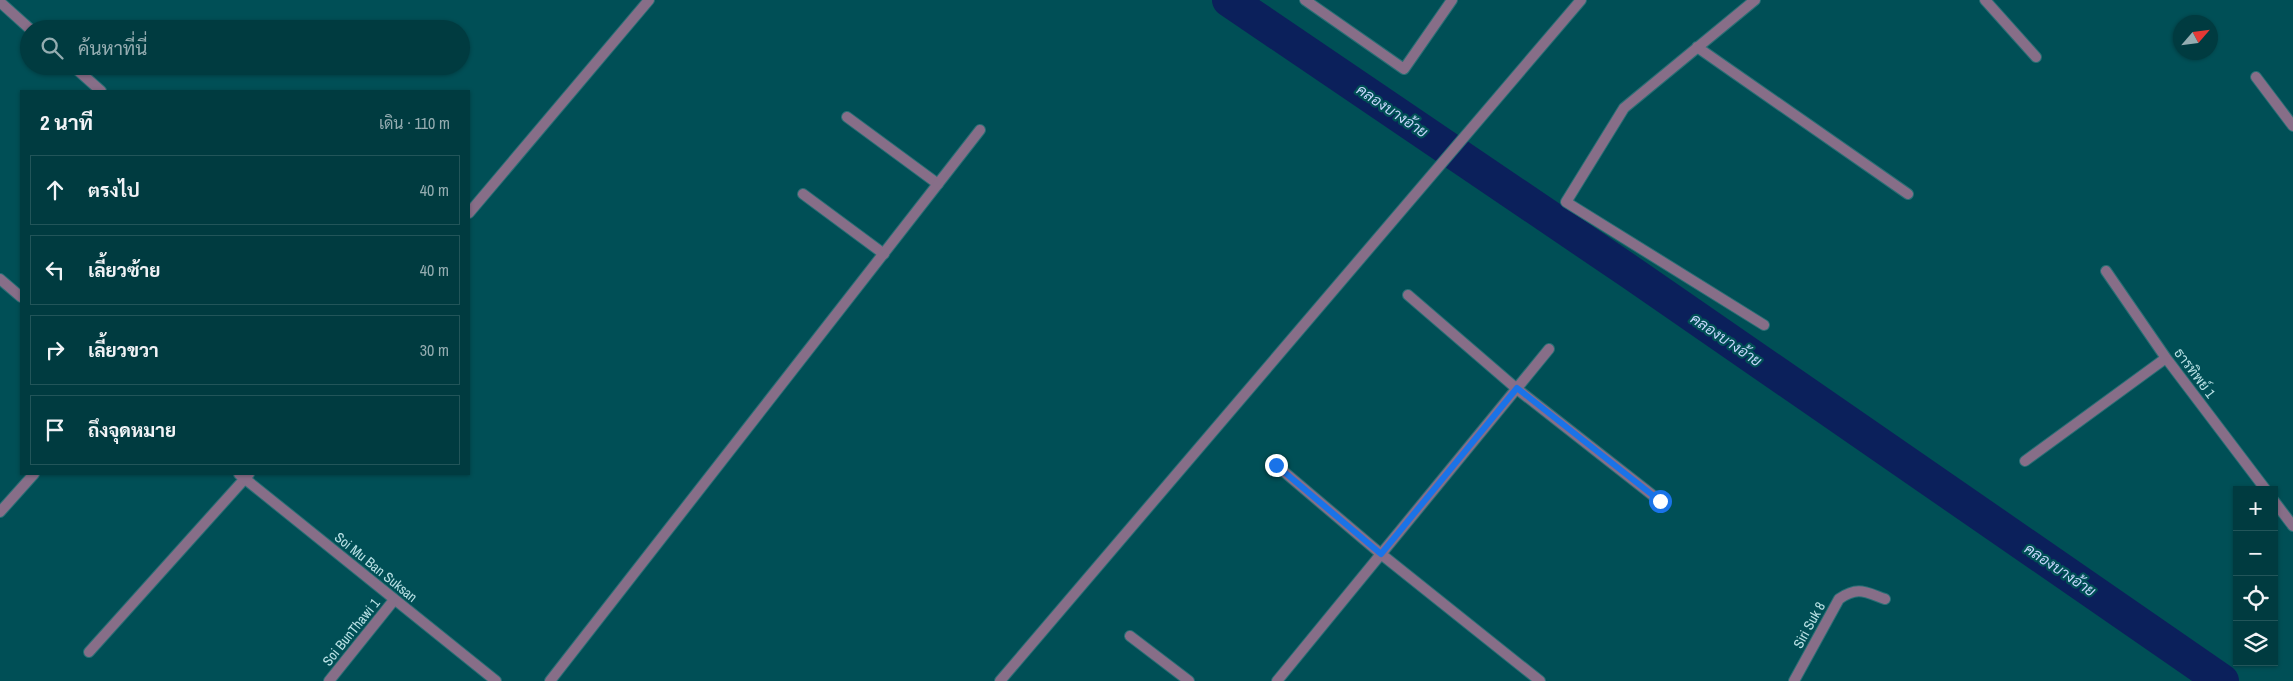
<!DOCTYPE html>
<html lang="th">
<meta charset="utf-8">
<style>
body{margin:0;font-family:"Archivo Narrow",Sarabun,sans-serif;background:#0e464b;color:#f1f3f6}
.controls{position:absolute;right:15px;bottom:15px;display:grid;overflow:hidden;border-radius:0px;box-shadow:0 1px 4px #0004}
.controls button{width:45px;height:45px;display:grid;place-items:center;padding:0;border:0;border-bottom:1px solid #225559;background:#003b40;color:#f1f3f6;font:25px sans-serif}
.compass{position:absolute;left:2173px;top:15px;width:45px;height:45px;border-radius:50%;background:#003b40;box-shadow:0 1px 4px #0004;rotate:62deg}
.stop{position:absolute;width:15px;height:15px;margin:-11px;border:4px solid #1a73e8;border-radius:50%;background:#fff}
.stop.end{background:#1a73e8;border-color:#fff;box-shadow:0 1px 5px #0008}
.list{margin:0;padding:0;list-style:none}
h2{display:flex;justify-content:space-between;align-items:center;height:65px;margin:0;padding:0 20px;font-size:21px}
h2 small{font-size:16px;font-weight:400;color:#95adb1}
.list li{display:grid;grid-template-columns:32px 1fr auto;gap:15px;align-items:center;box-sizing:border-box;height:70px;margin:0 10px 10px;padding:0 10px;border:1px solid #225559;border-radius:0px}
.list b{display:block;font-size:19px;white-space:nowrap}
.list em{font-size:16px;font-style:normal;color:#95adb1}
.icon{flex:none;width:28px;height:28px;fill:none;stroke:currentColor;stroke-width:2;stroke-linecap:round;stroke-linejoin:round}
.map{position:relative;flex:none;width:2293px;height:681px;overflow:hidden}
.search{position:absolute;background:#003b40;box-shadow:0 1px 4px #0004;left:20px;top:20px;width:450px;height:55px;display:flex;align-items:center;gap:12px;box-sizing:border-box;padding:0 18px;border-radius:28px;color:#95adb1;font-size:19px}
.panel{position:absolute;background:#003b40;box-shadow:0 1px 4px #0004;left:20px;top:90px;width:450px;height:385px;border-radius:0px}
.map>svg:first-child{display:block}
</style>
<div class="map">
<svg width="2293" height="681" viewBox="0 0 2293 681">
<rect width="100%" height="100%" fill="#004f56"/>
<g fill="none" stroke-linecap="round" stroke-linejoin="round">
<!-- canal -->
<path stroke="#0b205b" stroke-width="34" d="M1229 0 1633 274 2222 681"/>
<defs>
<path id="service" d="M847 117 938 184
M803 194 884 254
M469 213 649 0
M89 652 249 474"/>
<path id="minor" d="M1305 0 1404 69 1452 0
M1755 0 1624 108 1566 202 1764 325
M1985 0 2036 57
M0 2 30 29
M1697 47 1908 194
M73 66 101 91
M2256 77 2293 126
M2106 271 2166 358 2266 490
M0 279 21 297
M1408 295 1517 389 1660 501
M2025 461 2166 358
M1276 465 1381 554 1540 681
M239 474 496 681
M2274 501 2293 526
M0 512 34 474
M1130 636 1189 681
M329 681 394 600
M550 681 980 130
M1000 681 1581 0
M1277 681 1549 349
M1794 681 1839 599C1858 586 1865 592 1885 599"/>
</defs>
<!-- service casing -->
<use href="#service" stroke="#296f75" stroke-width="12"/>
<!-- minor casing -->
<use href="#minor" stroke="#296f75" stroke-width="12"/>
<!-- service -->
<use href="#service" stroke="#876e88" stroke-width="10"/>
<!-- minor -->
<use href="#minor" stroke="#876e88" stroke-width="10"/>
</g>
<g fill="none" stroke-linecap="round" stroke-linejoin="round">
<!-- route -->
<path stroke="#1a73e8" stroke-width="6" d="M1276 465 1381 554 1517 388 1660 501"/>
</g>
<g text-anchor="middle" stroke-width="4.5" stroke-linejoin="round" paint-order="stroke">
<!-- street labels -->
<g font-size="14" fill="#b9e1e5" stroke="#004f56">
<text transform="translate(2195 373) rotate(53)" y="5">ธารทิพย์ 1</text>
<text transform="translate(376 567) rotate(39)" y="5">Soi Mu Ban Suksan</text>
<text transform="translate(1809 625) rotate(-61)" y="5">Siri Suk 8</text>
<text transform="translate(351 632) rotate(-51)" y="5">Soi BunThawi 1</text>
</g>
<!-- water labels -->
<g font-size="15" font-style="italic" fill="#c5d7fc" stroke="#004f56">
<text transform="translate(1392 111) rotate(34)" y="5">คลองบางอ้าย</text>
<text transform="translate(1726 340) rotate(34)" y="5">คลองบางอ้าย</text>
<text transform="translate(2060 570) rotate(34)" y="5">คลองบางอ้าย</text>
</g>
</g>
</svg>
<div class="controls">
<button>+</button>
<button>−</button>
<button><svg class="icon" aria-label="locate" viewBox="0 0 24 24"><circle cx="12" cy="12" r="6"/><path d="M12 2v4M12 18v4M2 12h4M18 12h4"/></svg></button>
<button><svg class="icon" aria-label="layers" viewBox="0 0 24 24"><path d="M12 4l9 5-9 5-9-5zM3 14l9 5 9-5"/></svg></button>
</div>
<svg class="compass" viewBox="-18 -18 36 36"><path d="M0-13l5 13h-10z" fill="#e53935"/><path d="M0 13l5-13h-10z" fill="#95adb1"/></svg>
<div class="stop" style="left:1660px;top:501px"></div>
<div class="stop end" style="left:1276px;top:465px"></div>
<div class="search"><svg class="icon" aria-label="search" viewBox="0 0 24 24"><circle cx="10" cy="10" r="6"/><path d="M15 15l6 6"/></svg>ค้นหาที่นี่</div>
<section class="panel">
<h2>2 นาที<small>เดิน · 110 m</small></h2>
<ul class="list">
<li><svg class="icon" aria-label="ahead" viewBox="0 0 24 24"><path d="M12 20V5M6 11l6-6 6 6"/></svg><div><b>ตรงไป</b></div><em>40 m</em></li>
<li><svg class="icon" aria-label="left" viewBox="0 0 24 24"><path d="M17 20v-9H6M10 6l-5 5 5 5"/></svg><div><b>เลี้ยวซ้าย</b></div><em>40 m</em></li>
<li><svg class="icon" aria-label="right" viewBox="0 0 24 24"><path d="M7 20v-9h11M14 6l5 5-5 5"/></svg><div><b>เลี้ยวขวา</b></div><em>30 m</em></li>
<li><svg class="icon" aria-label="arrive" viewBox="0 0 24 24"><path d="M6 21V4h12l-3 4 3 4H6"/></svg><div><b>ถึงจุดหมาย</b></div></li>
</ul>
</section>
</div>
